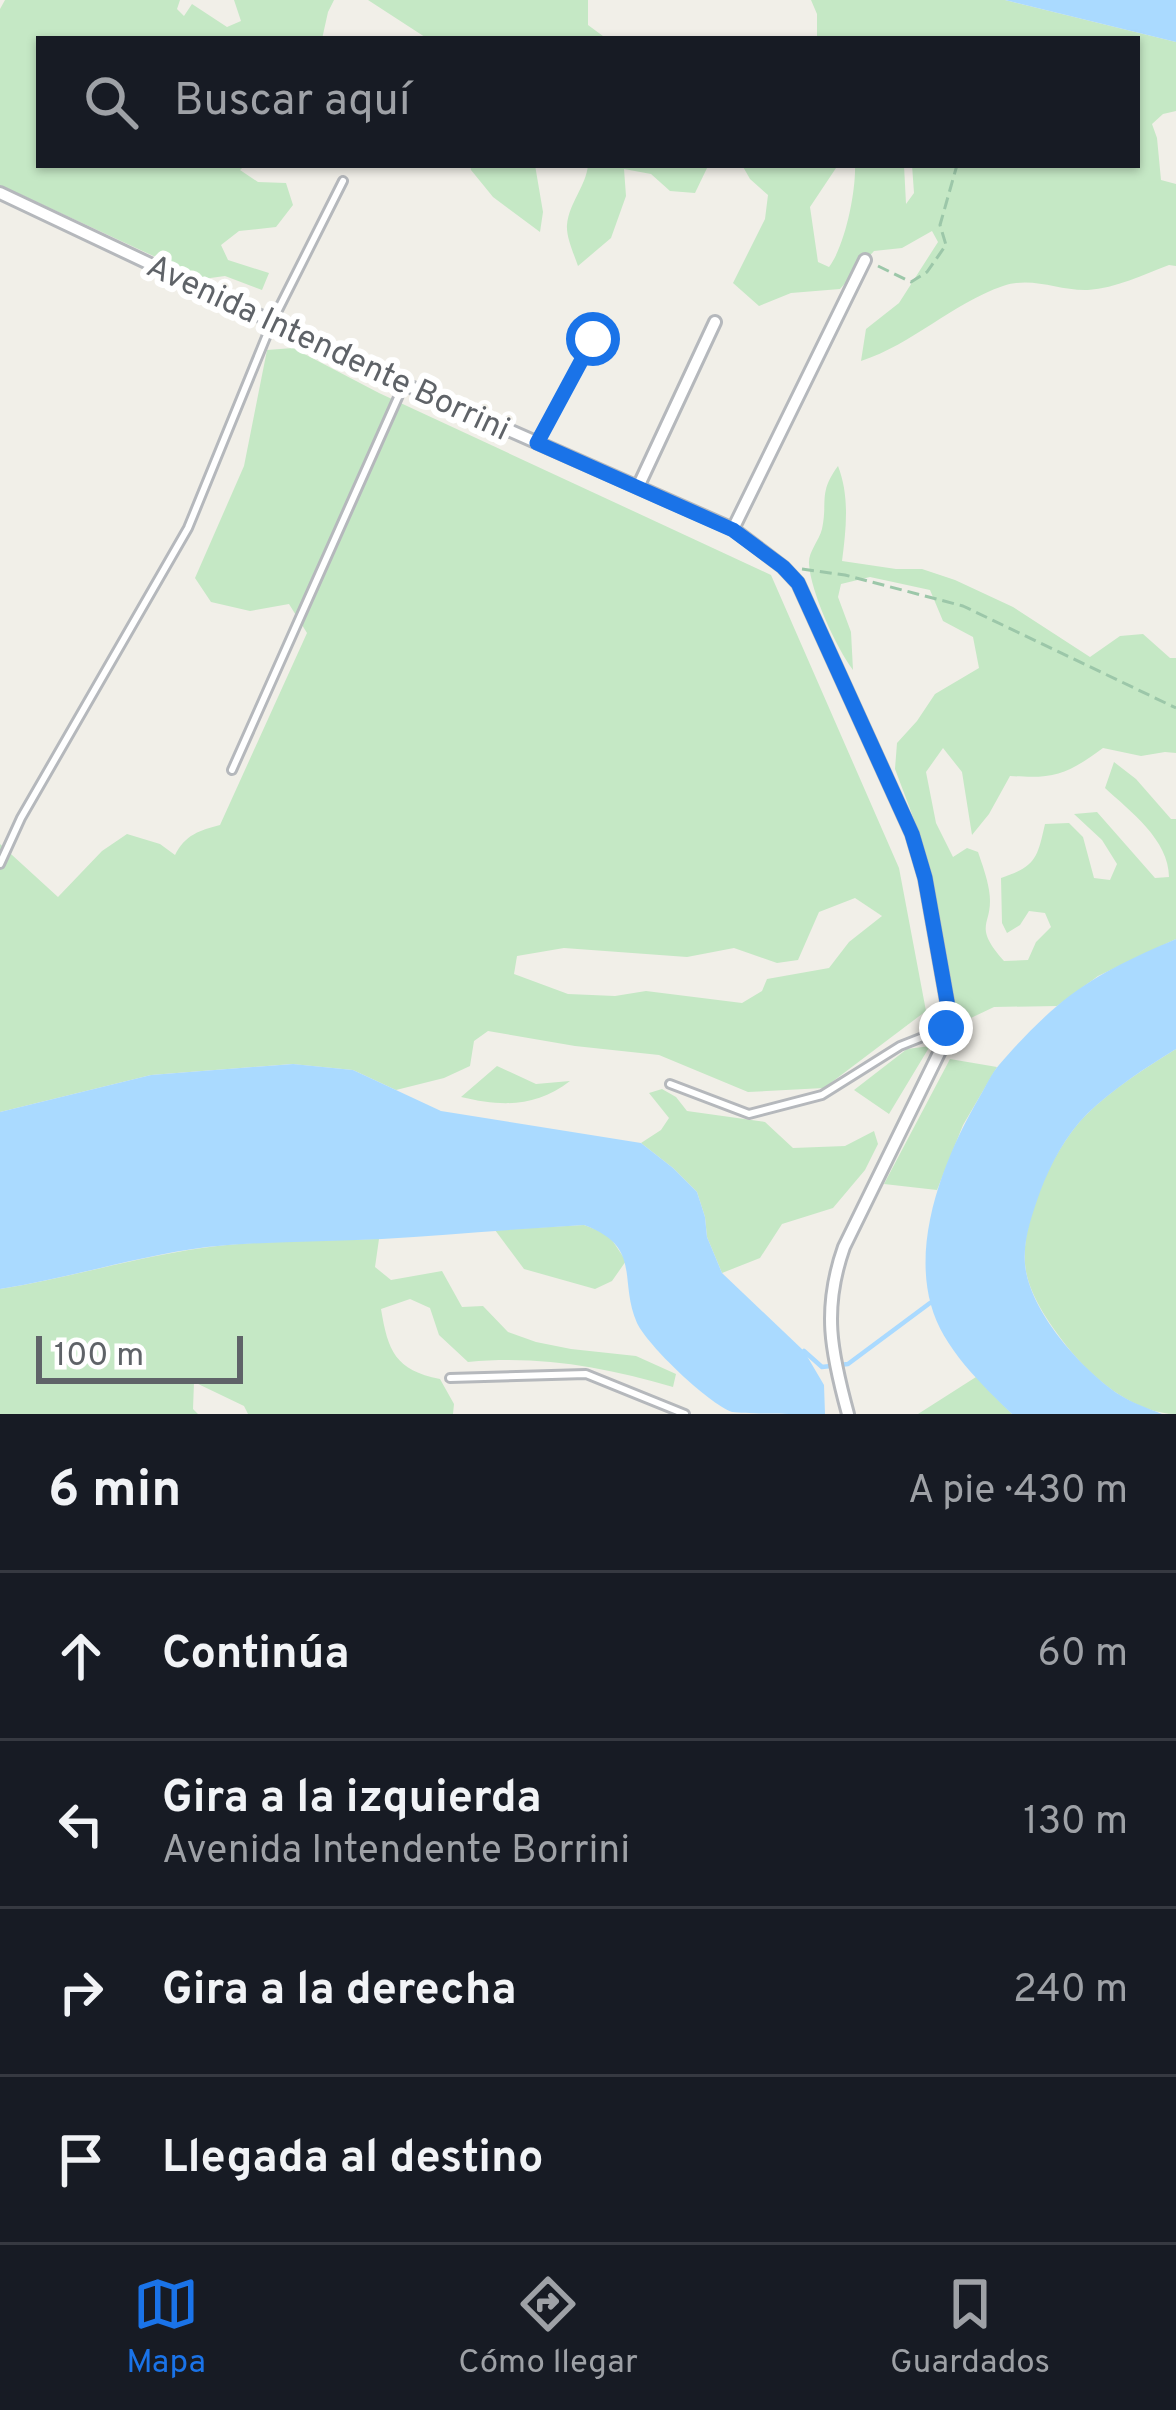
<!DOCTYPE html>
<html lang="es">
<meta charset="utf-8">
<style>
body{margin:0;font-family:Overpass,sans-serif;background:#242831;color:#f1f3f6}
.scale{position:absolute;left:36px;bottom:30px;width:207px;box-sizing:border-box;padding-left:12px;border:6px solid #5f6368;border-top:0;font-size:33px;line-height:42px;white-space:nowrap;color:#5f6368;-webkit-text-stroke:9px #fff;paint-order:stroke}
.stop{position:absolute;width:36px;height:36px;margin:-27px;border:9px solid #1a73e8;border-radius:50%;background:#fff}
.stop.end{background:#1a73e8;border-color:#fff;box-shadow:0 3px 12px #0008}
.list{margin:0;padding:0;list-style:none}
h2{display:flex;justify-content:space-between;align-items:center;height:156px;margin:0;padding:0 48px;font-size:51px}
h2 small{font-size:39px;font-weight:400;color:#9ea1a6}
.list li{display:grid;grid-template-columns:78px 1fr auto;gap:36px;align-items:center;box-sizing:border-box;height:168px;padding:0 48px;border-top:3px solid #363941}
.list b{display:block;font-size:45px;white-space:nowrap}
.list p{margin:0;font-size:39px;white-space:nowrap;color:#9ea1a6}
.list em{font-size:39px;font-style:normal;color:#9ea1a6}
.icon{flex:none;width:66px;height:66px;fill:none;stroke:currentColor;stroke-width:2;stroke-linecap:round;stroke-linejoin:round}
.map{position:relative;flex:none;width:1176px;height:1414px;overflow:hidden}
.search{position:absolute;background:#171b24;box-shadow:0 3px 9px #0004;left:36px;right:36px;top:36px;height:132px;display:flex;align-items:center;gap:30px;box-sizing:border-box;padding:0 42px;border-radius:0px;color:#9ea1a6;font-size:45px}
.sheet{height:828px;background:#171b24}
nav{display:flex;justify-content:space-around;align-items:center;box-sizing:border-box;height:168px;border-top:3px solid #363941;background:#171b24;font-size:33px;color:#9ea1a6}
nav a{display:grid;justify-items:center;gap:6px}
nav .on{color:#1a73e8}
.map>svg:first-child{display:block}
</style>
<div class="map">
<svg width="1176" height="1414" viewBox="0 0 1176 1414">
<rect width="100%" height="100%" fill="#f1efe8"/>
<!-- green -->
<path fill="#c5e8c5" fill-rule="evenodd" d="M5 0H180L177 9 184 16 192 4 227 27 241 21 234 0H334L328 12 322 39H39V165H245L240 170 258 182 286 183 293 205 276 227 239 231 221 245 228 260 269 273 262 290 225 276 203 279 0 185V9Z
M368 0H588V25L607 39H428Z
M811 0H1005L1176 42V111L1163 114 1152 124 1157 138 1161 180 1176 184V266L1169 265C1143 275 1116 288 1088 290 1058 291 1033 276 1003 286 951 304 913 344 861 361L866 329 899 303 938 242 932 231 902 248 874 251 840 289 791 293 759 306 733 283 765 219 768 195 750 179 742 165H838L810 207 818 262 829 267C845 246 856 192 855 165H904L906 204 914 193 912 165H1137V39H817V14Z
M470 165H535L543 212 540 232 493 197 471 170Z
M588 165H708V166L695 193 670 191 651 174 624 169 626 196 611 238 578 266C574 254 566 237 567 225 569 203 586 186 588 165Z
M293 348 379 393 771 575 899 868 926 1011 824 1088 748 1092 659 1055 575 1046 488 1031 474 1041 470 1066 444 1078 396 1090 353 1070 292 1064 151 1075 0 1112V844L58 897 102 851 127 834 160 844 175 855C185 835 200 830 220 825L307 633 289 604 250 611 211 602 195 578 244 466 267 350ZM855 898 882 916 849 942 829 968 767 979 762 991 742 1003 646 991 615 996 568 994 514 974 517 956 564 948 687 957 734 948 777 963 798 960 819 912Z
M838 466C850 497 846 529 842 561L896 569H922L955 580 1013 607 1090 657 1120 636 1143 634 1170 658H1176V753L1165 752 1141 756 1103 748C1066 775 1055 779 1010 776L989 814 972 835 962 772 943 748 926 772 936 823 953 857 967 848 978 852C982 864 987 877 989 890 995 927 970 922 1004 961L1028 960 1036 942 1051 927 1045 913 1029 911 1020 925 1007 933 1002 923 1001 878C1036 866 1037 859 1045 824L1069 823 1083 837 1094 878 1110 880 1117 864 1102 840 1074 814 1097 812 1155 878 1169 877C1169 840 1130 811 1105 788L1114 762 1136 779 1171 819H1176V939L1098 976 1057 1006 994 1007 954 1026 946 960 927 865 918 830 895 769 897 743 917 721 935 694 979 668 973 637 943 621 930 590 870 577 841 584 838 597 851 632 853 670C836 647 811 593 809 564 808 552 819 541 822 529 828 501 818 493 838 466Z
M930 1046 889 1114 854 1090 907 1049Z
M1176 1049V1414C1138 1414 1098 1383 1074 1355 1056 1333 1034 1304 1027 1276 1015 1228 1053 1148 1086 1115 1112 1089 1145 1068 1176 1049Z
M950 1059 997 1067 963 1125 937 1190 884 1184Z
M497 1066 536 1084 570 1081C536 1107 503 1107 461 1097Z
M662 1089 676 1097 687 1111 765 1122 793 1148 845 1146 874 1131 878 1144 865 1170 833 1208 782 1224 760 1258 722 1273 707 1237 705 1217 697 1192 673 1168 641 1143 661 1130 669 1118 649 1093Z
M584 1225 608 1234 626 1261 612 1281 595 1289 524 1269 495 1230Z
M379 1239 375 1267 391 1280 442 1271 462 1307 483 1306 508 1332 536 1342 571 1349 636 1356 676 1374 673 1387C605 1367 539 1355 468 1362L439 1335 430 1308 410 1299 381 1309C388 1351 395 1370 440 1379L454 1404 453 1414H248L244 1406 194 1382 193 1409 198 1414H0V1289C68 1278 133 1258 202 1248 260 1240 320 1241 379 1239Z
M976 1377 1012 1414H918Z"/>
<!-- water -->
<path fill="#aadaff" d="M1005 0H1176V42Z
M1176 939V1049C1145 1068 1113 1089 1087 1114 1066 1135 1050 1165 1040 1192 1032 1215 1023 1239 1025 1264 1029 1311 1082 1370 1120 1395 1132 1403 1148 1408 1162 1414H1012C982 1385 942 1347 931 1305 912 1237 946 1154 980 1096 986 1086 991 1074 999 1065 1016 1045 1037 1023 1057 1006 1092 976 1134 957 1176 939Z
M293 1064 353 1070 441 1111 641 1143 673 1168 697 1192 705 1217 707 1237 722 1273 804 1351 824 1385 825 1414C804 1414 749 1414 732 1412 708 1403 648 1346 637 1323 618 1279 643 1247 584 1225 516 1229 449 1235 382 1239 324 1242 265 1241 207 1247 137 1256 70 1278 0 1289V1112L151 1075Z"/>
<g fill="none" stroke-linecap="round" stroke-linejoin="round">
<!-- stream -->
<path stroke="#aadaff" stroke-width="4.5" d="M804 1351 822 1367 848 1364 930 1303"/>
<defs>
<path id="lane" d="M537 443 593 339
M232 770 404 384
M0 864 21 818 188 528 273 320 343 181
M670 1084 749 1114 822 1095 900 1046 943 1029
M450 1378 586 1374 685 1414"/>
<path id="street" d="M0 193 404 384 733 529 783 567 798 583 912 834 925 878 948 1007 940 1051 844 1247C822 1309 831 1352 848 1414
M638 487 715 322
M733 529 865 260"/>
</defs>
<!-- lane casing -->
<use href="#lane" stroke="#b5b8bc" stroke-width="12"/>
<!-- street casing -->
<use href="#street" stroke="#b5b8bc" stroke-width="16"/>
<!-- path -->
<path stroke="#9cc7a9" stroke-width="3" stroke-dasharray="12 6" stroke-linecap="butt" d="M878 266 911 282 927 272 946 245 940 225 957 165
M802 569 845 575 963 606 1176 708"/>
<!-- lane -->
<use href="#lane" stroke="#fff" stroke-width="6"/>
<!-- street -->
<use href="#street" stroke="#fff" stroke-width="10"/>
</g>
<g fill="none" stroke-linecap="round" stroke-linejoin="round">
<!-- route -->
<path stroke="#1a73e8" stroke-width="15" d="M593 339 537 443 733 530 783 567 798 583 912 834 925 878 948 1007 946 1028"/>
</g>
<g text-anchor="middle" stroke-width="12" stroke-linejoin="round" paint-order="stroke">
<!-- street labels -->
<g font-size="33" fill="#5f6368" stroke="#fff">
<text transform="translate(329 346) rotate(25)" y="12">Avenida Intendente Borrini</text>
</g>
</g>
</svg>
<div class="scale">100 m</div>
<div class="stop" style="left:593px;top:339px"></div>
<div class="stop end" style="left:946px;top:1028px"></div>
<div class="search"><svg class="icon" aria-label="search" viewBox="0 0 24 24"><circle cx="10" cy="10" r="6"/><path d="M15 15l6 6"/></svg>Buscar aquí</div>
</div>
<section class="sheet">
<h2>6 min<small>A pie · 430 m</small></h2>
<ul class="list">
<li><svg class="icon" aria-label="ahead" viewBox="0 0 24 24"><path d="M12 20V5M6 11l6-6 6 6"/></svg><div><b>Continúa</b></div><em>60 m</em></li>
<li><svg class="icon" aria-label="left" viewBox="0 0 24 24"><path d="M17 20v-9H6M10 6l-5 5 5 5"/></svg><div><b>Gira a la izquierda</b><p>Avenida Intendente Borrini</p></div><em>130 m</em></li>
<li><svg class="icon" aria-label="right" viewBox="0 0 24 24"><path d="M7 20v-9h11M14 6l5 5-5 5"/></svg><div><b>Gira a la derecha</b></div><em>240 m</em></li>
<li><svg class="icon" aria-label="arrive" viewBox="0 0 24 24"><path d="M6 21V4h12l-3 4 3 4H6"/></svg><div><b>Llegada al destino</b></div></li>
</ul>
</section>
<nav>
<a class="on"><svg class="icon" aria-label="map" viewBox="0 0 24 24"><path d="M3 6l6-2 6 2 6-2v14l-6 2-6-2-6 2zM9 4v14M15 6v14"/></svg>Mapa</a>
<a><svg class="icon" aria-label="directions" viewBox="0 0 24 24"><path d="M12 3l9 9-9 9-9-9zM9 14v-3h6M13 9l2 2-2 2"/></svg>Cómo llegar</a>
<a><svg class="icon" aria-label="saved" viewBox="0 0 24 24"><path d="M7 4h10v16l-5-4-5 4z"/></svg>Guardados</a>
</nav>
